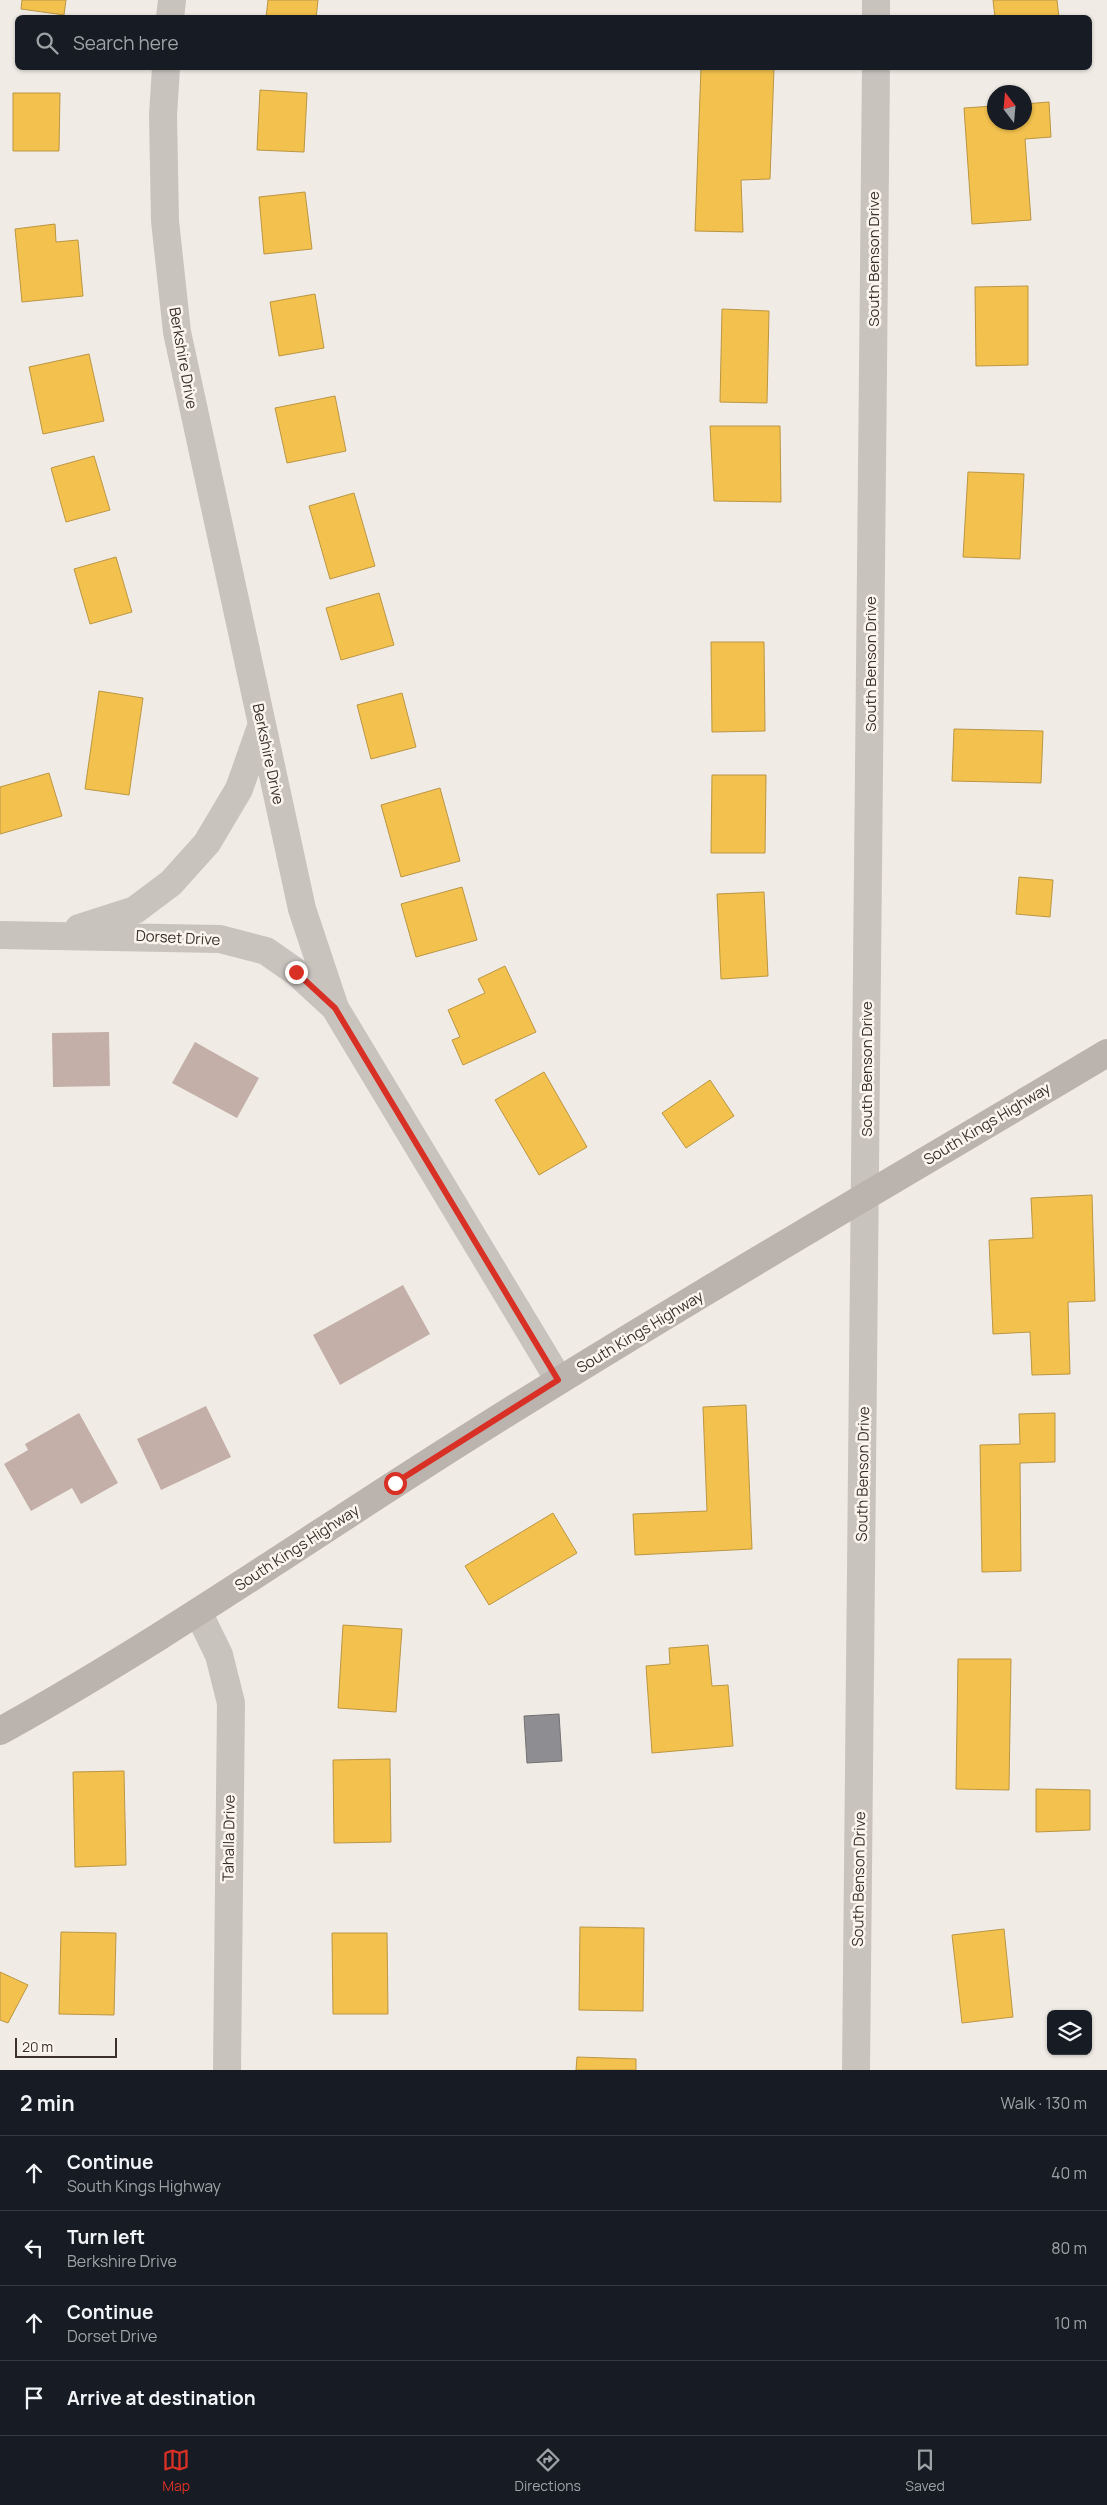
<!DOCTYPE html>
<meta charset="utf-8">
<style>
body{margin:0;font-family:Manrope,sans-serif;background:#20242c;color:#f1f3f6}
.controls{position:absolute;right:15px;bottom:15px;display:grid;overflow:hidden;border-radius:8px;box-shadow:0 1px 4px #0004}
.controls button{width:45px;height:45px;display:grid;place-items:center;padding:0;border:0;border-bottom:1px solid #363941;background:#171b24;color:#f1f3f6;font:25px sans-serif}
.compass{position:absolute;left:987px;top:85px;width:45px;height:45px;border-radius:50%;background:#171b24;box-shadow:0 1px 4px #0004;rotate:344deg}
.scale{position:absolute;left:15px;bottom:12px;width:102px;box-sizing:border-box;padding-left:5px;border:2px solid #3b302b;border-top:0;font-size:14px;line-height:18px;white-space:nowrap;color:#3b302b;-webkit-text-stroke:4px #fbf5ee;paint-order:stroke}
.stop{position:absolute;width:15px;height:15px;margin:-11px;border:4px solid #d93025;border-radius:50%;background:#fff}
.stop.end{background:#d93025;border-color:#fff;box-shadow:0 1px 5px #0008}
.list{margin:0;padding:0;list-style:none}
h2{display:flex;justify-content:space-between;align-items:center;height:65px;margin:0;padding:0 20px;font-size:21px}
h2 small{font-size:16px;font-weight:400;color:#9ea1a6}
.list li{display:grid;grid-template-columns:32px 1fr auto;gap:15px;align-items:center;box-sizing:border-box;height:75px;padding:0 20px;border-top:1px solid #363941}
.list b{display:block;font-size:19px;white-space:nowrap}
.list p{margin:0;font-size:16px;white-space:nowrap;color:#9ea1a6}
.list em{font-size:16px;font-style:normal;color:#9ea1a6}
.icon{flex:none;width:28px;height:28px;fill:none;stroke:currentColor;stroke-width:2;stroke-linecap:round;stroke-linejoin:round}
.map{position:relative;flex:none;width:1107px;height:2070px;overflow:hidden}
.search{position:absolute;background:#171b24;box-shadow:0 1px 4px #0004;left:15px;right:15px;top:15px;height:55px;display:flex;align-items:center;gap:12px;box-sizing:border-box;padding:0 18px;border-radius:8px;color:#9ea1a6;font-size:19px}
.sheet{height:365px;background:#171b24}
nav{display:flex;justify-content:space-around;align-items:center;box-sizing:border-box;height:70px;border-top:1px solid #363941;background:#171b24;font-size:14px;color:#9ea1a6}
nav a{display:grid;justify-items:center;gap:2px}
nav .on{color:#d93025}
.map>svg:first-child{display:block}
</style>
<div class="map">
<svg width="1107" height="2070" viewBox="0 0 1107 2070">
<rect width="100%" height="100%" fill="#f0ebe5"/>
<!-- homes -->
<path fill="#f2c14e" stroke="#bb9644" d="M22 0H66L64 15 21 9Z
M268 0H318L316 18H266Z
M993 0H1057L1059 18H995Z
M701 68H774L770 179 741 180 743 232 695 231Z
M260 90 307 93 304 152 257 150Z
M13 93H60L59 151H13Z
M1049 102 1051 137 1025 139 1031 220 972 224 964 108 994 106V122H1024V104Z
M305 192 312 249 264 254 259 197Z
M55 224 56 242 78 240 83 296 22 302 15 229Z
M1028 286V365L976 366 975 287Z
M315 294 324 348 279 356 270 302Z
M722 309 769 311 767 403 720 402Z
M89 354 104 421 43 434 29 367Z
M335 396 346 451 287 463 275 408Z
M710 426H780L781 502 714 501Z
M94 456 110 510 66 522 51 468Z
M968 472 1024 474 1020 559 963 557Z
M354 493 375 566 330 579 309 506Z
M116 557 132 612 90 624 74 569Z
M379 593 394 645 341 660 326 608Z
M711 642H764L765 731 712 732Z
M99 691 143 698 129 795 85 789Z
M402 693 416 747 371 759 357 705Z
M954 729 1043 731 1041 783 952 781Z
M49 773 62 816 0 834V787Z
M712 775H766L765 853H711Z
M440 788 460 861 401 877 381 805Z
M1019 877 1053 880 1050 917 1016 914Z
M462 887 477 940 416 957 401 904Z
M764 892 768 976 721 979 717 894Z
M505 966 536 1032 463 1065 452 1040 460 1037 448 1010 485 993 478 979Z
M544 1072 587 1147 539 1175 495 1100Z
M710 1080 734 1116 686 1148 662 1113Z
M1092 1195 1095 1301 1068 1302 1070 1374 1032 1375 1030 1332 993 1334 989 1240 1033 1238 1031 1198Z
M746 1405 752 1549 635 1555 633 1514 707 1511 703 1407Z
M1055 1413V1462L1020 1463 1021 1571 982 1572 980 1445 1020 1444 1019 1414Z
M553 1513 577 1553 489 1605 465 1566Z
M343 1625 402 1629 396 1712 338 1708Z
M708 1645 712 1686 728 1685 733 1746 652 1753 646 1666 670 1664 669 1648Z
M958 1659H1011L1009 1790 956 1789Z
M390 1759 391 1842 334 1843 333 1760Z
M124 1771 126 1865 75 1867 73 1772Z
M1036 1789 1090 1790V1830L1036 1832Z
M580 1927 644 1928 643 2011 579 2010Z
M1004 1929 1013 2017 962 2023 952 1935Z
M61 1932 116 1933 114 2015 59 2014Z
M332 1933H387L388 2014H333Z
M0 1972 28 1985 8 2023 0 2020Z
M577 2057 636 2059V2070H576Z"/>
<!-- industry -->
<path fill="#8d8d92" stroke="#747173" d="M559 1714 562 1761 527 1763 524 1716Z"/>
<!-- building -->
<path fill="#c3afa7" d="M109 1032 110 1086 53 1087 52 1033Z
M195 1042 259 1078 237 1118 172 1083Z
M403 1285 430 1334 340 1385 313 1335Z
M206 1406 231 1457 161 1490 137 1439Z
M79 1413 118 1483 81 1504 72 1488 31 1511 4 1464 28 1450 25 1444Z"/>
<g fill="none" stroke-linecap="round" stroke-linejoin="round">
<!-- street -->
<path stroke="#c9c3be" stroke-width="28" d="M170 18 172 0
M876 18V0
M166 68 163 115 165 221 177 332 302 909 335 1008 559 1380
M79 928 135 910 171 883 207 843 239 789 262 724
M0 935 220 939 266 951 296 972 332 1005
M198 1612 219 1655 231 1703 227 2070
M856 2070 876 68"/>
<!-- secondary -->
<path stroke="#bab3ae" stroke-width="28" d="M0 1731C164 1640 317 1532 475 1433 683 1302 896 1179 1107 1053"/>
</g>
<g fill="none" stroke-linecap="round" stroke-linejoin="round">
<!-- route -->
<path stroke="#d93025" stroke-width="6" d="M296 972 335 1008 558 1380 395 1483"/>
</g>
<g text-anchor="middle" stroke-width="5" stroke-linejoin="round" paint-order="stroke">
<!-- street labels -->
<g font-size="15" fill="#3b302b" stroke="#fbf5ee">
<text transform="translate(874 259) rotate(-90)" y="5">South Benson Drive</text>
<text transform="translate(183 358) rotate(80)" y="5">Berkshire Drive</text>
<text transform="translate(871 664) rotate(-90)" y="5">South Benson Drive</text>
<text transform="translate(268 754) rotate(78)" y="5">Berkshire Drive</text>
<text transform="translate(178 938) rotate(3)" y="5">Dorset Drive</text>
<text transform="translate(867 1069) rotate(-90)" y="5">South Benson Drive</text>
<text transform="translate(987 1124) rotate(-31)" y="5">South Kings Highway</text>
<text transform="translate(640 1332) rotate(-31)" y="5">South Kings Highway</text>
<text transform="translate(863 1474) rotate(-89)" y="5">South Benson Drive</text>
<text transform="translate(297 1548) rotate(-33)" y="5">South Kings Highway</text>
<text transform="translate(229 1838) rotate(-89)" y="5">Tahalla Drive</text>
<text transform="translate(859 1879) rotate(-89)" y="5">South Benson Drive</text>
</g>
</g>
</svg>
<div class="controls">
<button><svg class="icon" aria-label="layers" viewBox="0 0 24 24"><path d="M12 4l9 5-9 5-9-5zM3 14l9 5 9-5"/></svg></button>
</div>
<svg class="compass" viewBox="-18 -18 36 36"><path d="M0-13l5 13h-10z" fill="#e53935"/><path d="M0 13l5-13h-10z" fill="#9ea1a6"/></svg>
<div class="scale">20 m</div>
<div class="stop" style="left:395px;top:1483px"></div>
<div class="stop end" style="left:296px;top:972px"></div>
<div class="search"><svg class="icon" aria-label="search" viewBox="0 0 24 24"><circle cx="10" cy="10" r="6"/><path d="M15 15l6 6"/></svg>Search here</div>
</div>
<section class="sheet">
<h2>2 min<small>Walk · 130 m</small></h2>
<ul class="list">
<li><svg class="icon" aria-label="ahead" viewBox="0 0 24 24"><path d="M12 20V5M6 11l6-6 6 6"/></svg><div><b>Continue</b><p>South Kings Highway</p></div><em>40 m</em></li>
<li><svg class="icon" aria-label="left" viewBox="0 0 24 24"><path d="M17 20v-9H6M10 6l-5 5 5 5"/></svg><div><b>Turn left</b><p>Berkshire Drive</p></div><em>80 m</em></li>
<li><svg class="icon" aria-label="ahead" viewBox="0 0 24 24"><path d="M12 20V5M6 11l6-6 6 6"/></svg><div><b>Continue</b><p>Dorset Drive</p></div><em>10 m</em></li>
<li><svg class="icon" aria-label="arrive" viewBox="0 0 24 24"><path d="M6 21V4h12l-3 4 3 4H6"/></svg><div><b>Arrive at destination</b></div></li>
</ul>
</section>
<nav>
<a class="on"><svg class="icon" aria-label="map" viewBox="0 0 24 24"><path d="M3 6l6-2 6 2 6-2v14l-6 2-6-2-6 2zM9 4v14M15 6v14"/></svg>Map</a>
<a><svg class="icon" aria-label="directions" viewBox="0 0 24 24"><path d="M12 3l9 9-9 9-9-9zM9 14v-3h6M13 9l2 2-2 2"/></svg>Directions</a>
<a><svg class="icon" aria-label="saved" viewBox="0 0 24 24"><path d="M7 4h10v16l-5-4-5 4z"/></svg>Saved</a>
</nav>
